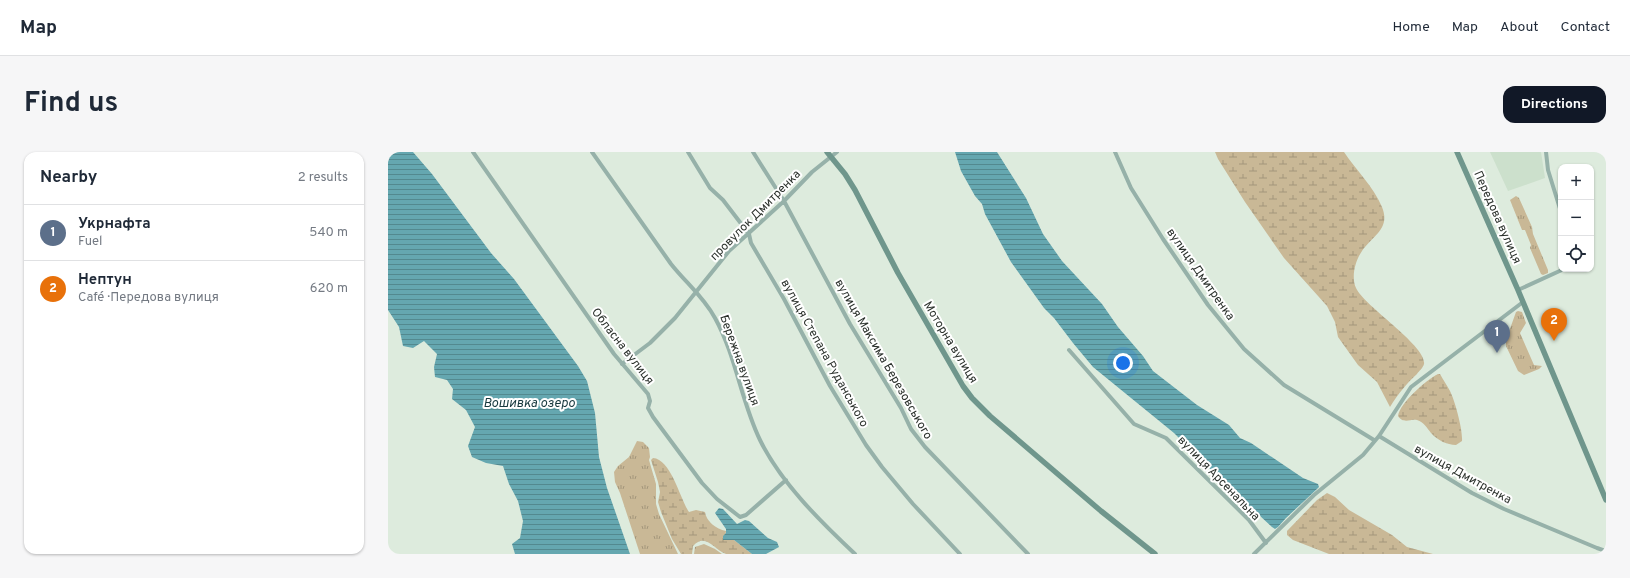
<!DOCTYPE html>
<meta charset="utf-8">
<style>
body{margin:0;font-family:Overpass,sans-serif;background:#f6f6f7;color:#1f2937}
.controls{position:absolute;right:12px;top:12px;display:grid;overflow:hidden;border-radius:8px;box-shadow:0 1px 3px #0004}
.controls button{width:36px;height:36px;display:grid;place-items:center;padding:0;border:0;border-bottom:1px solid #e0e1e3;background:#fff;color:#1f2937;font:20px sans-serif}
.you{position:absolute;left:735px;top:211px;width:14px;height:14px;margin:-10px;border:3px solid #fff;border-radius:50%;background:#1a73e8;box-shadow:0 0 0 6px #1a73e833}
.badge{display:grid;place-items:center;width:26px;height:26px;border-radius:50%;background:#111827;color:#fff;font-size:13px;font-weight:700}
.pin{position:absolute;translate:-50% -33px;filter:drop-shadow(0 1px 2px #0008)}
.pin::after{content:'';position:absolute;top:21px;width:14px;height:12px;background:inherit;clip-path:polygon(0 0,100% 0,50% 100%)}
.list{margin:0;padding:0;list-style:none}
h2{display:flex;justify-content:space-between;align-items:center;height:52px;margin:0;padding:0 16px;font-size:17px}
h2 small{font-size:13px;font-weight:400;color:#747a83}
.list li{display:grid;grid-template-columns:26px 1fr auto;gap:12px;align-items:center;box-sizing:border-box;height:56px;padding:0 16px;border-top:1px solid #e0e1e3}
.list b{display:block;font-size:15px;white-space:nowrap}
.list p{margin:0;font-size:13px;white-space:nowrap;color:#747a83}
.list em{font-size:13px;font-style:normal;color:#747a83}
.icon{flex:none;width:22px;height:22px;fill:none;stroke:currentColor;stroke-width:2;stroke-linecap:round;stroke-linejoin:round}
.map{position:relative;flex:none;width:1218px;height:402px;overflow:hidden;border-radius:12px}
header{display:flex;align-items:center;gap:24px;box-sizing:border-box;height:56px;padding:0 20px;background:#fff;border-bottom:1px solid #e0e1e3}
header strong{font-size:19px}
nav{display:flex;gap:22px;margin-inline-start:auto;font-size:14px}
.intro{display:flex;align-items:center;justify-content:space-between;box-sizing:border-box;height:96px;padding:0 24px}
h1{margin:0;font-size:28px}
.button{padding:10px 18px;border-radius:12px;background:#111827;color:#fff;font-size:14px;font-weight:700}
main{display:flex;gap:24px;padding:0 24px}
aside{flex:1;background:#fff;border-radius:12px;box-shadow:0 1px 3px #0004}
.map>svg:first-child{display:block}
</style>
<header>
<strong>Map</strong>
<nav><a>Home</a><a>Map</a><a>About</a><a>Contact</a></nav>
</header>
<div class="intro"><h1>Find us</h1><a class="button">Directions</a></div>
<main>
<aside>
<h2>Nearby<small>2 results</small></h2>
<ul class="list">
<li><span class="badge" style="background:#5c6f8a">1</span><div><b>Укрнафта</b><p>Fuel</p></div><em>540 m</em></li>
<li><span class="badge" style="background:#e8710a">2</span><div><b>Нептун</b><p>Café · Передова вулиця</p></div><em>620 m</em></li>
</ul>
</aside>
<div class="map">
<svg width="1218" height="402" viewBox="0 0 1218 402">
<defs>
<pattern id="grass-tufts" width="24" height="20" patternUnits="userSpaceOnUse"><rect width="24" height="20" fill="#c9b896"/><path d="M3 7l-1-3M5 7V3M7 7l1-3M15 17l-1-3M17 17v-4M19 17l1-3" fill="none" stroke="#a3967b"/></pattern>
<pattern id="wetland-marsh" width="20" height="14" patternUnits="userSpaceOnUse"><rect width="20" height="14" fill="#c9b896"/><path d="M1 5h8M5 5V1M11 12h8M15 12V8" fill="none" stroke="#a3967b"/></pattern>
<pattern id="water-rules" width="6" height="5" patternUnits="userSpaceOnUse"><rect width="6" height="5" fill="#65a7b0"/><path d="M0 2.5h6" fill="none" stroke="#53898f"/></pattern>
</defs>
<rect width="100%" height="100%" fill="#ddebdd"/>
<!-- built -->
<path fill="#cce0cc" d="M1102 0H1153L1157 26 1120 39Z"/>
<!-- grass -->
<path fill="url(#grass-tufts)" d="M1128 44 1131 46 1144 75 1145 82 1160 118V121L1155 123 1153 122 1142 96 1143 93 1137 78H1134L1122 48Z
M1130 159 1134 160 1138 171 1132 181 1146 213 1154 214 1151 217 1136 223 1130 219 1118 194V188L1128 160Z
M249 289 255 290 261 296 262 305 261 308 268 332V352L271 362 290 402H252L232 341 227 330 226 320 230 314 241 305Z
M316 392 327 397 334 402H306L307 395Z"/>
<!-- wetland -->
<path fill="url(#wetland-marsh)" d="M827 0H956C968 18 985 34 994 55 1003 77 984 84 974 99 967 109 963 125 968 136 977 155 1039 194 1036 212 1035 216 1031 219 1029 222 1018 232 1010 242 1002 255L989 230 970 213 950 185 947 170 939 154 896 106 857 50 830 7Z
M1050 222H1052C1055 228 1059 233 1062 239 1067 249 1075 278 1074 289L1068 293C1059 293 1049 288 1043 281 1039 276 1036 270 1029 268 1022 267 1015 272 1010 264 1012 251 1038 228 1050 222Z
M265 306C283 307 292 347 301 360L308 358 317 360C318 369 328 377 338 379L337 388H346L364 402C357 402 345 402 338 402 326 398 318 380 305 394L304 402H293L284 387 273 360 270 350 272 340 270 330 263 308Z
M939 341 947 345 961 358 1004 383 1019 395 1045 402H941L905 388 899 383V379L929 348Z"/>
<!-- water -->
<path fill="url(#water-rules)" d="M0 0H25L44 22 103 101 126 127 190 214 199 229 207 261 211 305 219 336 242 402H127L124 392 132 386 135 369 130 349 121 332 115 314 98 311 84 305 80 294 87 275 78 258 64 247 65 237 59 228 47 225 46 215 49 202 36 189 25 196 15 194 11 175 0 158Z
M567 0H609L638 46 655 82 674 109 714 152 730 175 755 204 765 219 809 253 841 273 852 286 863 291 915 326 930 332 931 335 929 337 898 366 890 375 887 377 884 375 858 351 849 339 824 319 786 281 705 215 685 191 666 166 656 156 623 110 597 62 594 52 587 44 573 19Z
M331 356 335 357 349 372 357 368 361 369 380 386 389 390 391 395 378 402H364L346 388H335V384L338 381V377L327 361Z"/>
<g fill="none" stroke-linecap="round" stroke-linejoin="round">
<!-- street -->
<path stroke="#96b1a9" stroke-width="4" d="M85 0 226 202 260 242 262 249 260 256 265 265 314 331 329 347 352 365 358 363 398 328
M204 0 283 112C298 131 315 144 327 166 348 204 353 249 372 288 393 331 433 370 467 402
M300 0 322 36 335 48 361 82 363 91 396 147 442 234 478 293 494 315 525 352 572 402
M365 0 396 49 462 172 513 256 523 277 537 295 640 402
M727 0 743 36 775 87 820 153 856 197 896 233 986 288
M1158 0 1160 18 1173 60
M1130 138 1176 117
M681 198 746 272 778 286 861 368 878 391
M234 212 262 191 287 166 341 99 396 49 424 20 449 0
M991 284 1084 341 1116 357 1209 396 1218 399
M866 402 926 343 975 303 991 284 1023 235 1135 150"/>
<!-- secondary -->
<path stroke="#6f968c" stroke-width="5.5" d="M439 0 457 22 467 38 510 121 575 234 584 246 602 264 713 359 767 402
M1069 0 1130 138 1218 348"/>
</g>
<g text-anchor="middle" stroke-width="4" stroke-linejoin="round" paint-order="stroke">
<!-- street labels -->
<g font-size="12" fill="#2b312c" stroke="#fff">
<text transform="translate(367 63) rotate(-45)" y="4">провулок Дмитренка</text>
<text transform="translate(1110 65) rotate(66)" y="4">Передова вулиця</text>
<text transform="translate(813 122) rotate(55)" y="4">вулиця Дмитренка</text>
<text transform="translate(563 190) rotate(59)" y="4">Моторна вулиця</text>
<text transform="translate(235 194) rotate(52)" y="4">Обласна вулиця</text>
<text transform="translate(437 201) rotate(61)" y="4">вулиця Степана Руданського</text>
<text transform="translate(496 207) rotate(60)" y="4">вулиця Максима Березовського</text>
<text transform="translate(352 208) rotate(70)" y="4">Бережна вулиця</text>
<text transform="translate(1075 322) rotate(29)" y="4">вулиця Дмитренка</text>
<text transform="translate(831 326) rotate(46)" y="4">вулиця Арсенальна</text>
</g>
<!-- water labels -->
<g font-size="13" font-style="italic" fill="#17383d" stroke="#fff">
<text x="141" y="255">Вошивка озеро</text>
</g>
</g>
</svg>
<div class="controls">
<button>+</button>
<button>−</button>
<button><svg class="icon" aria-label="locate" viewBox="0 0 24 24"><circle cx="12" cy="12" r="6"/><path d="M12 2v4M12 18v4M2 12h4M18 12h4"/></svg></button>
</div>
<div class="you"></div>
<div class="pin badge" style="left:1109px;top:201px;background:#5c6f8a">1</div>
<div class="pin badge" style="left:1166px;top:189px;background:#e8710a">2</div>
</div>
</main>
